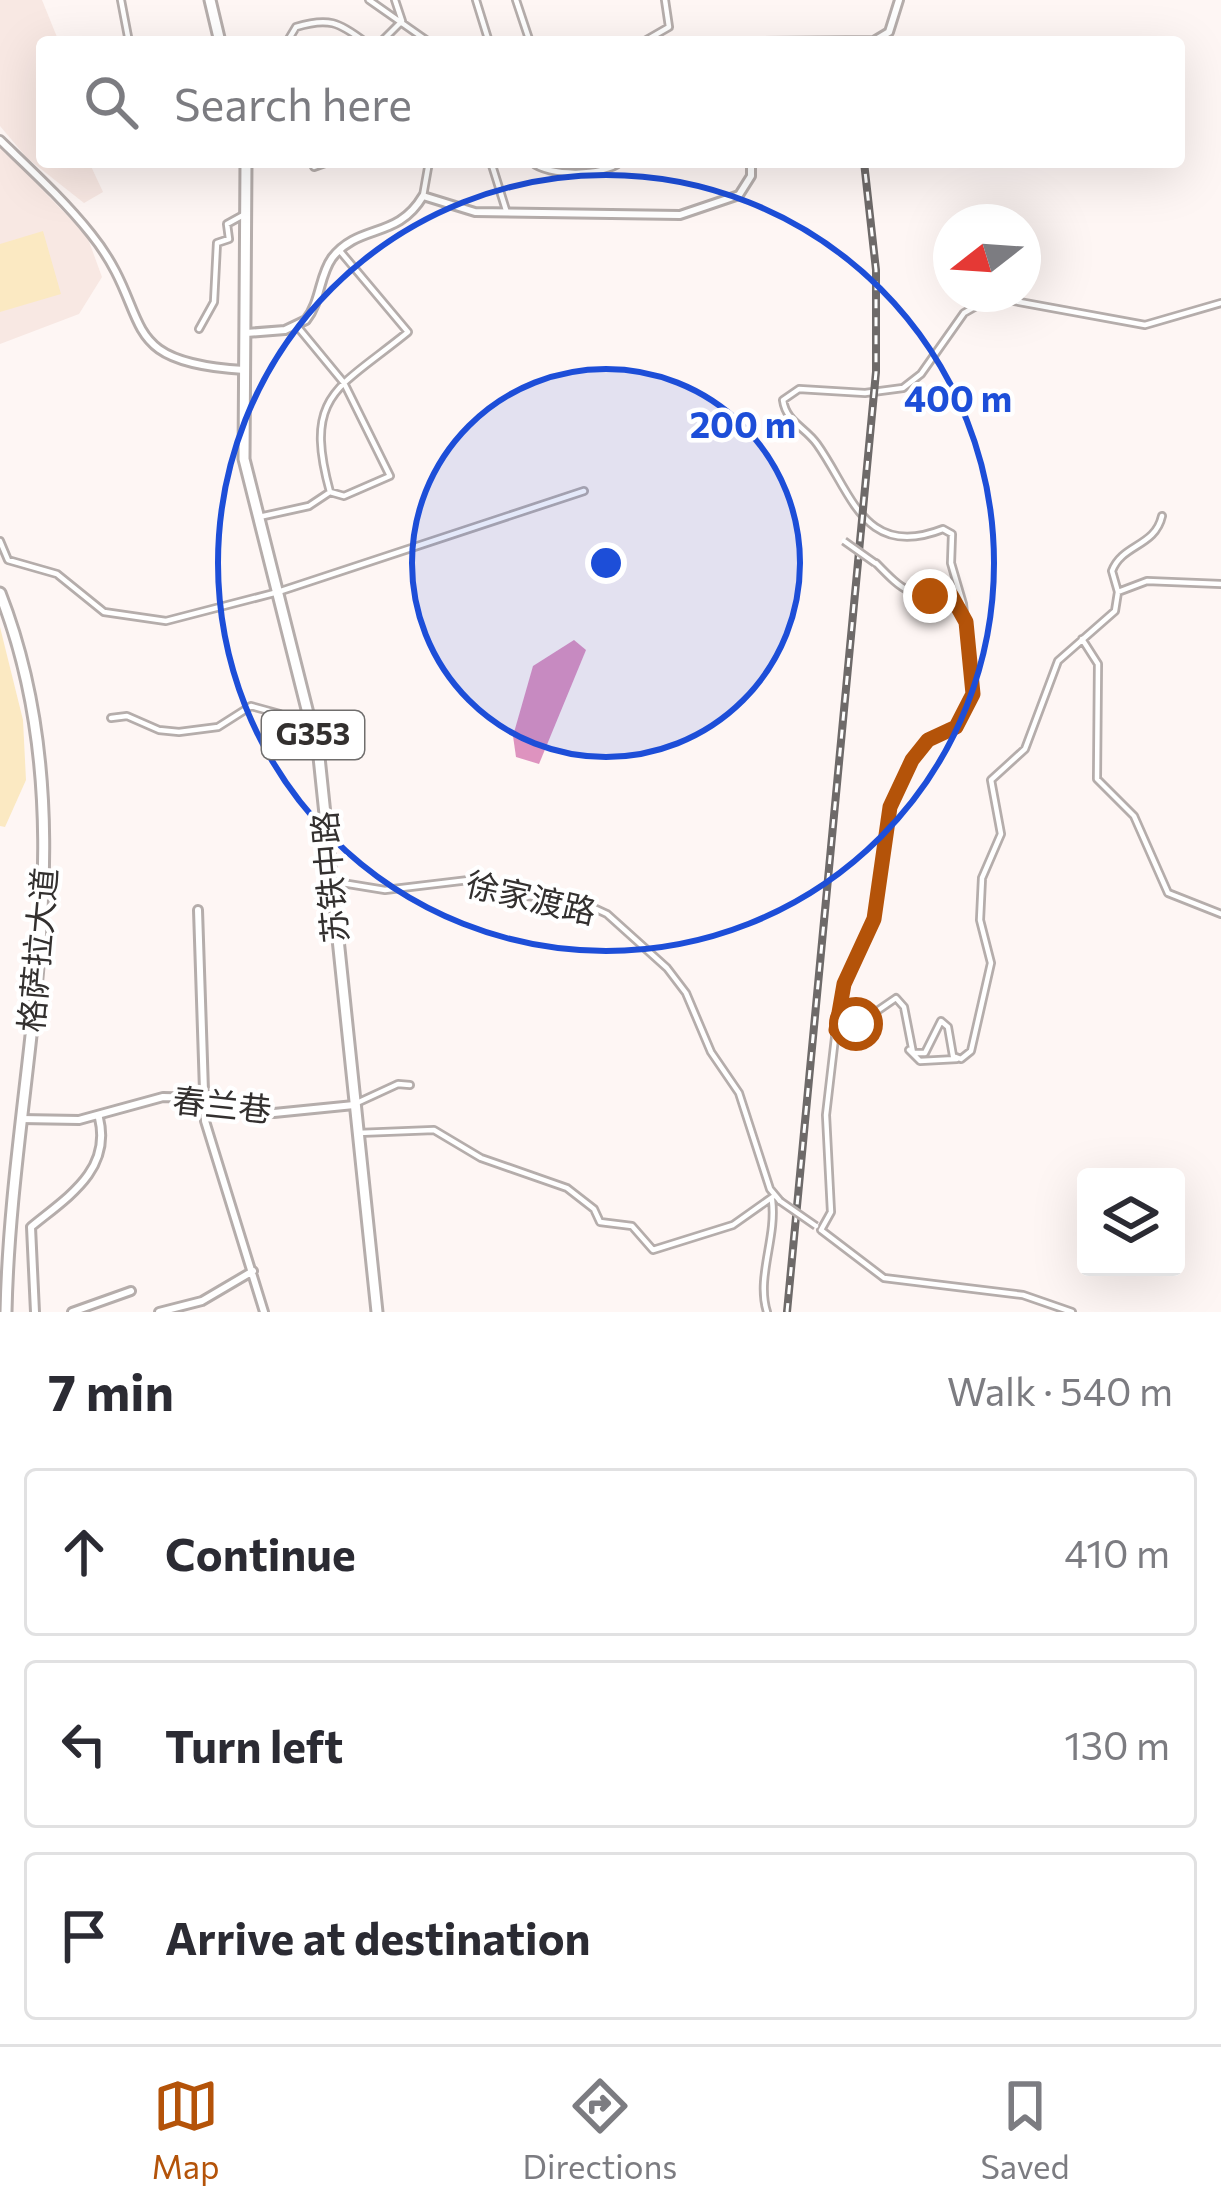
<!DOCTYPE html>
<meta charset="utf-8">
<style>
body{margin:0;font-family:Commissioner,"Noto Sans SC",sans-serif;background:#f7f7f7;color:#2b2b33}
.controls{position:absolute;right:36px;bottom:36px;display:grid;overflow:hidden;border-radius:12px;box-shadow:0 12px 48px #0002}
.controls button{width:108px;height:108px;display:grid;place-items:center;padding:0;border:0;border-bottom:3px solid #e1e1e2;background:#fff;color:#2b2b33;font:60px sans-serif}
.compass{position:absolute;left:933px;top:204px;width:108px;height:108px;border-radius:50%;background:#fff;box-shadow:0 12px 48px #0002;rotate:253deg}
.stop{position:absolute;width:36px;height:36px;margin:-27px;border:9px solid #b45309;border-radius:50%;background:#fff}
.stop.end{background:#b45309;border-color:#fff;box-shadow:0 3px 12px #0008}
.list{margin:0;padding:0;list-style:none}
h2{display:flex;justify-content:space-between;align-items:center;height:156px;margin:0;padding:0 48px;font-size:51px}
h2 small{font-size:39px;font-weight:400;color:#7c7c81}
.list li{display:grid;grid-template-columns:78px 1fr auto;gap:36px;align-items:center;box-sizing:border-box;height:168px;margin:0 24px 24px;padding:0 24px;border:3px solid #e1e1e2;border-radius:12px}
.list b{display:block;font-size:45px;white-space:nowrap}
.list em{font-size:39px;font-style:normal;color:#7c7c81}
.icon{flex:none;width:66px;height:66px;fill:none;stroke:currentColor;stroke-width:2;stroke-linecap:round;stroke-linejoin:round}
.map{position:relative;flex:none;width:1221px;height:1312px;overflow:hidden}
.search{position:absolute;background:#fff;box-shadow:0 12px 48px #0002;left:36px;right:36px;top:36px;height:132px;display:flex;align-items:center;gap:30px;box-sizing:border-box;padding:0 42px;border-radius:12px;color:#7c7c81;font-size:45px}
.sheet{height:732px;background:#fff}
nav{display:flex;justify-content:space-around;align-items:center;box-sizing:border-box;height:168px;border-top:3px solid #e1e1e2;background:#fff;font-size:33px;color:#7c7c81}
nav a{display:grid;justify-items:center;gap:6px}
nav .on{color:#b45309}
.map>svg:first-child{display:block}
</style>
<div class="map">
<svg width="1221" height="1312" viewBox="0 0 1221 1312">
<rect width="100%" height="100%" fill="#fef6f4"/>
<!-- built -->
<path fill="#f8e8e3" d="M0 0H42L59 42H42V162H89L103 192 84 203 27 158 0 126Z
M0 146 87 236 102 277 79 314 0 344Z"/>
<!-- green -->
<path fill="#fbe9c2" d="M43 231 61 294 0 312V244Z
M0 627 23 720 26 780 5 827 0 826Z"/>
<!-- water -->
<path fill="#de93bf" d="M574 640 586 650 539 764 516 757 513 736 533 666Z"/>
<g fill="none" stroke-linecap="round" stroke-linejoin="round">
<defs>
<path id="minor" d="M121 0 129 42
M369 0 429 42
M476 0 489 42
M516 0 530 42
M382 41 402 21 395 0
M287 42 296 27C328 17 339 22 365 42
M643 42 669 27 665 0
M312 162 314 167 328 162
M491 162 506 210
M532 162C547 177 605 176 620 162
M423 196 429 162
M297 326 344 383 390 476 344 496 330 492
M199 329 214 302 217 243 229 239 227 224 247 213
M330 492C303 394 338 389 408 332L340 251
M259 517 309 506 330 492
M0 541 8 560 57 574 104 612 166 621 278 592 584 491
M876 563C905 593 909 596 951 595L964 617
M1118 592 1147 581 1221 584
M1082 639 1098 664 1097 779 1134 816 1168 893 1221 914
M111 718 127 716 159 730 179 732 218 727 251 706 280 714 296 735 314 739
M336 882 385 890 477 879 527 896 581 902 607 914 667 968 686 993 711 1052 739 1093 770 1189 780 1201
M836 1029 864 1020 896 998 904 1007 913 1053H925L941 1021 948 1027 953 1056 961 1059 971 1051 991 963 980 920 982 878 1001 834 991 780 1025 749 1058 661 1115 611 1118 592 1112 571C1122 544 1155 547 1162 516
M909 1050 920 1061 957 1059
M359 1102 398 1084 410 1085
M358 1133 434 1130 481 1158 567 1188 594 1209 600 1222 632 1226 653 1250 733 1225 774 1196
M821 1230 831 1212 826 1115 836 1029 844 984 874 919 888 815 912 760 928 740 956 727 973 694 963 604 951 563 952 534 943 529C864 560 852 493 817 444 805 427 786 422 783 400L799 389 865 393 903 388 921 374 964 313 992 297 1145 325 1221 303
M821 1230 884 1278 1023 1295 1072 1312
M767 1312C756 1277 777 1238 772 1200"/>
<path id="tertiary" d="M763 42 874 41 889 32 899 0
M0 140C31 170 64 200 91 234 156 315 110 362 244 370
M246 333 285 330 306 320C321 301 319 276 332 258 359 223 397 240 423 196L475 212 680 215 739 195 751 176V162
M198 910 205 1121 264 1312
M21 1119 79 1120 163 1097 208 1098 274 1113 354 1105
M35 1312 31 1227C66 1198 112 1171 99 1118
M72 1312 131 1291
M159 1312 202 1301 253 1271"/>
<path id="primary" d="M0 593C92 828 11 1070 6 1312"/>
<path id="trunk" d="M210 0 220 42
M246 162 244 459 319 757 377 1312"/>
</defs>
<!-- minor casing -->
<use href="#minor" stroke="#b5adab" stroke-width="10"/>
<!-- tertiary casing -->
<use href="#tertiary" stroke="#b5adab" stroke-width="12"/>
<!-- primary casing -->
<use href="#primary" stroke="#b5adab" stroke-width="15"/>
<!-- trunk casing -->
<use href="#trunk" stroke="#b5adab" stroke-width="15"/>
<!-- minor -->
<use href="#minor" stroke="#fff" stroke-width="4.5"/>
<!-- tertiary -->
<use href="#tertiary" stroke="#fff" stroke-width="6"/>
<!-- primary -->
<use href="#primary" stroke="#fff" stroke-width="9"/>
<!-- trunk -->
<use href="#trunk" stroke="#fff" stroke-width="9"/>
<defs>
<path id="rail" d="M787 1312 876 372V270L864 162"/>
</defs>
<!-- rail casing -->
<use href="#rail" stroke="#6e6a69" stroke-width="8"/>
<!-- rail -->
<use href="#rail" stroke="#fff" stroke-width="3" stroke-dasharray="9" stroke-linecap="butt"/>
<defs>
<path id="minor-bridge" d="M844 541 875 563
M780 1201 816 1226"/>
</defs>
<!-- minor-bridge casing -->
<use href="#minor-bridge" stroke="#b5adab" stroke-width="10" stroke-linecap="butt"/>
<!-- minor-bridge -->
<use href="#minor-bridge" stroke="#fff" stroke-width="4.5"/>
</g>
<g fill="none" stroke-linecap="round" stroke-linejoin="round">
<!-- route -->
<path stroke="#b45309" stroke-width="15" d="M856 1024 836 1030 844 984 874 919 890 807 912 760 928 740 956 727 973 694 966 622 951 595 930 596"/>
</g>
<!-- distance rings -->
<circle cx="606" cy="563" r="194" fill="#1d4ed8" fill-opacity=".12"/>
<g fill="none" stroke="#1d4ed8" stroke-width="6">
<circle cx="606" cy="563" r="194"/>
<circle cx="606" cy="563" r="388"/>
</g>
<g text-anchor="middle" stroke-width="9" stroke-linejoin="round" paint-order="stroke">
<!-- shield labels -->
<rect fill="#fff" stroke="#706e6d" stroke-width="3" x="262" y="711" width="102" height="48" rx="9"/>
<g font-size="30" font-weight="bold" fill="#33302f">
<text x="313" y="745">G353</text>
</g>
<!-- street labels -->
<g font-size="33" fill="#33302f" stroke="#fff">
<text transform="translate(330 877) rotate(-95)" y="12">苏铁中路</text>
<text transform="translate(531 898) rotate(13)" y="12">徐家渡路</text>
<text transform="translate(38 950) rotate(-85)" y="12">格萨拉大道</text>
<text transform="translate(222 1105) rotate(6)" y="12">春兰巷</text>
</g>
</g>
<circle cx="606" cy="563" r="18" fill="#1d4ed8" stroke="#fff" stroke-width="6"/>
<g font-size="36" text-anchor="middle" font-weight="bold" fill="#1d4ed8" stroke="#fff" stroke-width="9" stroke-linejoin="round" paint-order="stroke">
<text x="958" y="412">400 m</text>
<text x="743" y="438">200 m</text>
</g>
</svg>
<div class="controls">
<button><svg class="icon" aria-label="layers" viewBox="0 0 24 24"><path d="M12 4l9 5-9 5-9-5zM3 14l9 5 9-5"/></svg></button>
</div>
<svg class="compass" viewBox="-18 -18 36 36"><path d="M0-13l5 13h-10z" fill="#e53935"/><path d="M0 13l5-13h-10z" fill="#7c7c81"/></svg>
<div class="stop" style="left:856px;top:1024px"></div>
<div class="stop end" style="left:930px;top:596px"></div>
<div class="search"><svg class="icon" aria-label="search" viewBox="0 0 24 24"><circle cx="10" cy="10" r="6"/><path d="M15 15l6 6"/></svg>Search here</div>
</div>
<section class="sheet">
<h2>7 min<small>Walk · 540 m</small></h2>
<ul class="list">
<li><svg class="icon" aria-label="ahead" viewBox="0 0 24 24"><path d="M12 20V5M6 11l6-6 6 6"/></svg><div><b>Continue</b></div><em>410 m</em></li>
<li><svg class="icon" aria-label="left" viewBox="0 0 24 24"><path d="M17 20v-9H6M10 6l-5 5 5 5"/></svg><div><b>Turn left</b></div><em>130 m</em></li>
<li><svg class="icon" aria-label="arrive" viewBox="0 0 24 24"><path d="M6 21V4h12l-3 4 3 4H6"/></svg><div><b>Arrive at destination</b></div></li>
</ul>
</section>
<nav>
<a class="on"><svg class="icon" aria-label="map" viewBox="0 0 24 24"><path d="M3 6l6-2 6 2 6-2v14l-6 2-6-2-6 2zM9 4v14M15 6v14"/></svg>Map</a>
<a><svg class="icon" aria-label="directions" viewBox="0 0 24 24"><path d="M12 3l9 9-9 9-9-9zM9 14v-3h6M13 9l2 2-2 2"/></svg>Directions</a>
<a><svg class="icon" aria-label="saved" viewBox="0 0 24 24"><path d="M7 4h10v16l-5-4-5 4z"/></svg>Saved</a>
</nav>
